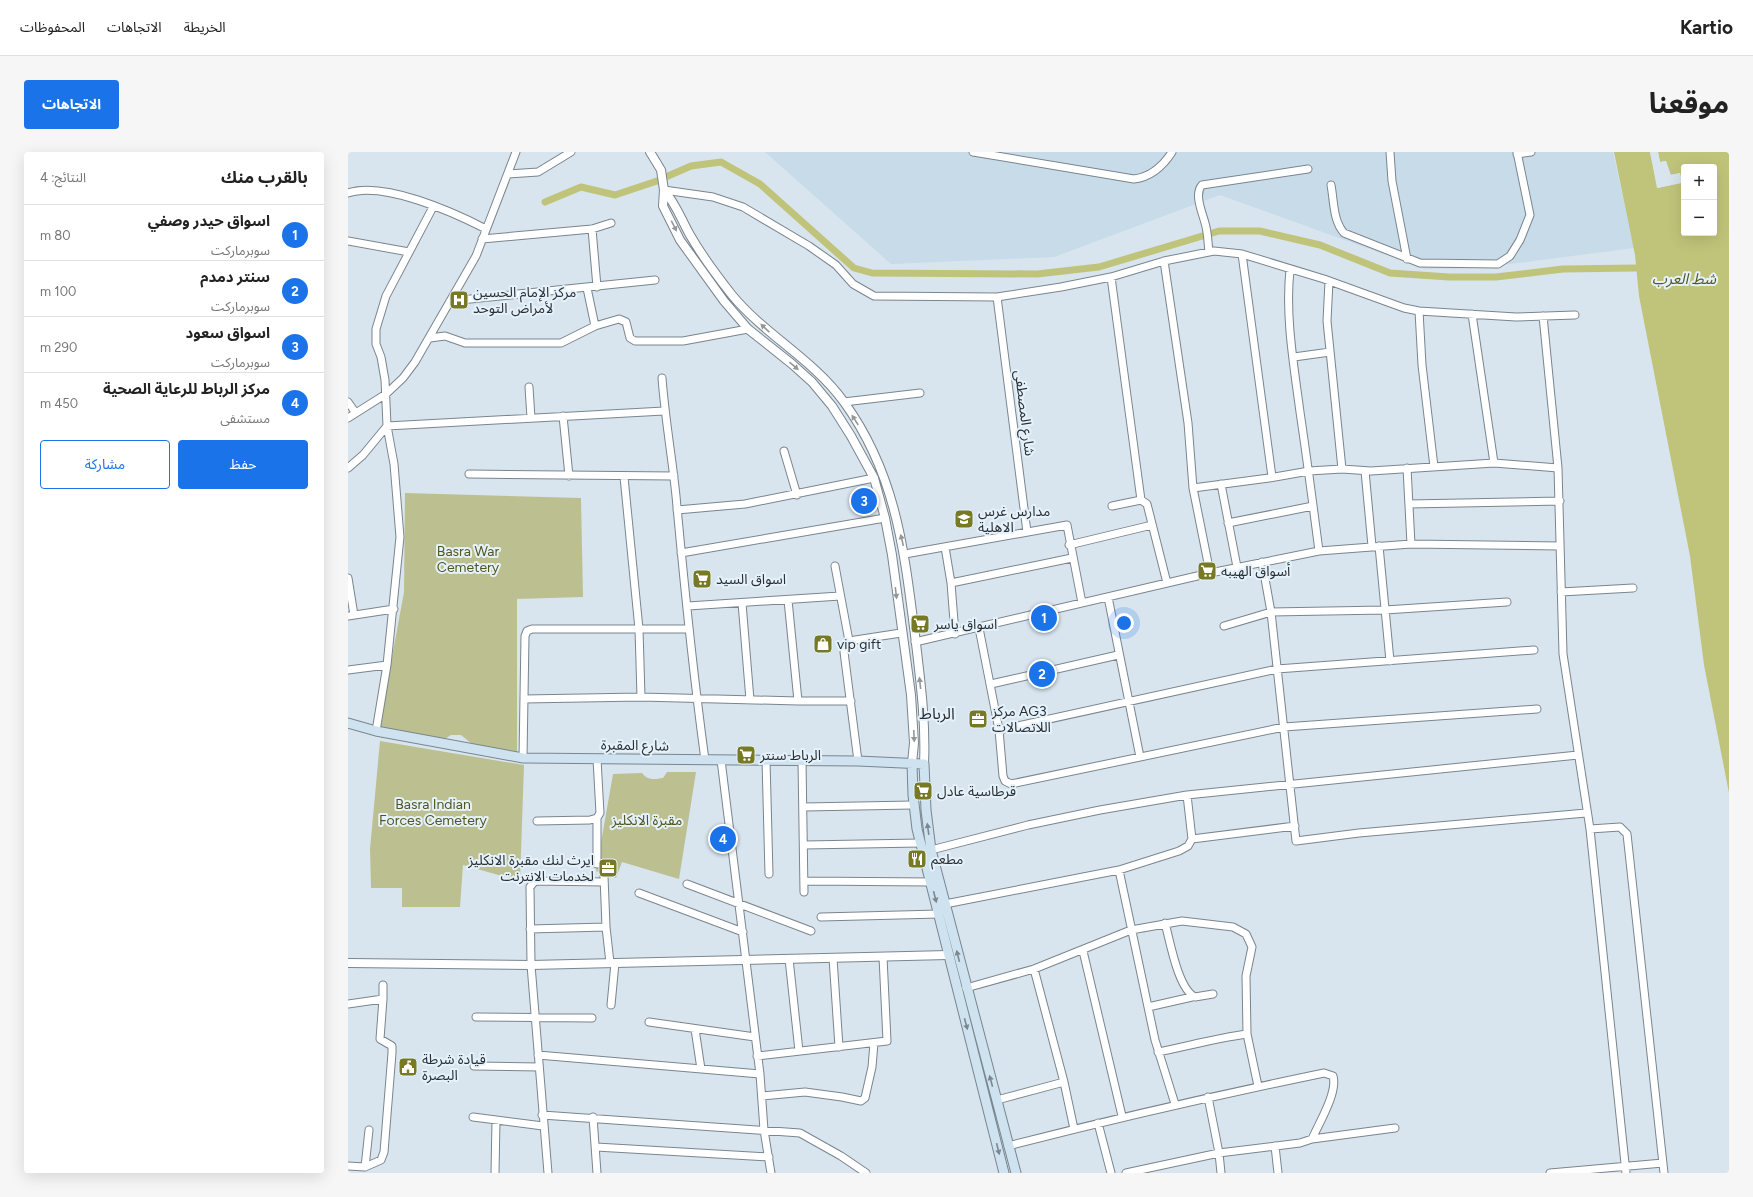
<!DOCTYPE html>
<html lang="ar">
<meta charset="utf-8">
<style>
body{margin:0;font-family:Figtree,"Noto Sans Arabic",sans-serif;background:#f6f6f6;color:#222;direction:rtl}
.controls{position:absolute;right:12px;top:12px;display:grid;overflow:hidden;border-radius:4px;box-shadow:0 4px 16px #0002}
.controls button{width:36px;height:36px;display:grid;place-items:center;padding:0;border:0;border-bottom:1px solid #e0e0e0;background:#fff;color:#222;font:20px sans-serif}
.you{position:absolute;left:776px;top:471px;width:14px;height:14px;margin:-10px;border:3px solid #fff;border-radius:50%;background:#1a73e8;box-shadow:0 0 0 6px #1a73e833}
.badge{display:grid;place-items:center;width:26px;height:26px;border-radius:50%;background:#1a73e8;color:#fff;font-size:13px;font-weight:700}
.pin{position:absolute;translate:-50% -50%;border:2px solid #fff;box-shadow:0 1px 4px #0006}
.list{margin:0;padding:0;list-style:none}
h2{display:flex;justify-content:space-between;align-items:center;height:52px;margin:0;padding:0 16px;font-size:17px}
h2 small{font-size:13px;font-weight:400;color:#767676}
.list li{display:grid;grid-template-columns:26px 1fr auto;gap:12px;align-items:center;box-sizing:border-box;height:56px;padding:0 16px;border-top:1px solid #e0e0e0}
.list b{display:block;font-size:15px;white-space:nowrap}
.list p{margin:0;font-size:13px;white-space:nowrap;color:#767676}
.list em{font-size:13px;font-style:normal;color:#767676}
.actions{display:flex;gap:8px;padding:12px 16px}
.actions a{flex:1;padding:9px 0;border:1px solid #1a73e8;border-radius:4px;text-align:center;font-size:14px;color:#1a73e8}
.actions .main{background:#1a73e8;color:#fff}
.map{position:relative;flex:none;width:1381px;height:1021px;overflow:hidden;direction:ltr;border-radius:4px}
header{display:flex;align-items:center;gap:24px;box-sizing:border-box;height:56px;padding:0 20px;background:#fff;border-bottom:1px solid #e0e0e0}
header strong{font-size:19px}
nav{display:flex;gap:22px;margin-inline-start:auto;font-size:14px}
.intro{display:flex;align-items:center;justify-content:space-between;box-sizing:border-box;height:96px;padding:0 24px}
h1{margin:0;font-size:28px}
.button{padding:10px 18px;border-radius:4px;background:#1a73e8;color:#fff;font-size:14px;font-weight:700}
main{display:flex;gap:24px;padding:0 24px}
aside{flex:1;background:#fff;border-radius:4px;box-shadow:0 4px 16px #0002}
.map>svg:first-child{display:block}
</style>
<header>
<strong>Kartio</strong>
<nav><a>الخريطة</a><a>الاتجاهات</a><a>المحفوظات</a></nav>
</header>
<div class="intro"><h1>موقعنا</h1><a class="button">الاتجاهات</a></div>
<main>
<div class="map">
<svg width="1381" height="1021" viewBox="0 0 1381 1021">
<rect width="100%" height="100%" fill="#d8e5ee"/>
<!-- built -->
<path fill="#c7dbe9" d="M417 0H1265L1286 96 1131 116 1077 117 872 43 706 105 543 112Z"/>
<!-- green -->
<path fill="#bcc090" d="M57 341 233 346 235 445 169 447V600L124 592 113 583H103L95 588 31 575 56 440Z
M32 589 176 613 172 729 115 713 112 755H54V736H23L22 697Z
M319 620H348L331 727 274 710 268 726 248 719 265 622 294 621C300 629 307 627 315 626Z"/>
<!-- water -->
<path fill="#c0c47a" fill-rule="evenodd" d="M1266 0H1302L1310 36 1334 30 1332 21 1322 23 1318 9 1312 10 1310 0H1381V641L1356 513 1342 404 1291 144 1287 103ZM1336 15H1366V81H1336Z"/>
<!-- pier -->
<path fill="#d8e5ee" d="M1302 0H1304L1311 33 1332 29 1331 23 1321 24 1317 11H1310L1308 0H1310L1312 10 1318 9 1323 23 1332 21 1334 31 1309 36Z"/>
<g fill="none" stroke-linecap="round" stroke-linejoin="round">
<!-- canal -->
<path stroke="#c0c47a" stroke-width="7" d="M320 24 343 14 373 10 412 32 506 116 524 121 689 122 751 115 871 79H912L972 93 1042 121 1101 125H1148L1215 117 1288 116
M197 50 233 35 267 43 309 29"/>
<defs>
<path id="minor" d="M625 0 786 27C802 25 815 14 824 0
M1042 0 1044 29 1059 107
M1169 2 1183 0
M160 22 190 20 223 0
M983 33C986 49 985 69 996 81L1072 111 1150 112 1162 104 1172 88 1182 63 1169 0
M316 38 365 45 395 55 461 94 488 113 505 132 526 144 649 145 713 135 763 125 816 109 866 99 894 102 976 127 1056 156 1071 159 1168 165 1227 163
M0 41C36 29 105 60 138 77
M244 77 249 135
M134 87 244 77 263 71
M0 89 61 100
M861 100C860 92 860 84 858 75 856 64 845 43 854 33L960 17
M894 102 924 325
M816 109 840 271 845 336 862 421
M942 118C937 164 946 214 952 260 959 307 965 353 971 399
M763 125 793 348
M981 129 979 169 994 317
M239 136 247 174
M649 145 679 380
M103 149 307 128
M1071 159 1074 213 1086 315
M1124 162 1146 311
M1195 164 1210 316 1215 502 1242 677 1278 1021
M82 186 97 184 117 191H213L247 174 271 167 278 170 282 186 287 189H335L400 177
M946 205 982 200
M314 226C317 266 324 305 328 344 336 432 345 520 357 608
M181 235 183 266
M0 250 7 260
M496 250 572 241
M215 264 221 324
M0 266 38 242 55 226 67 210 128 104 168 0
M436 299 449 343
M0 316 15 303 39 274 316 259
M1059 316 1063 392
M1017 319 1024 394
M121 322 326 324
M276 325 291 477 293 545
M873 332 889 415
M845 336 921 326 961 319 994 317 1023 319 1146 311 1210 316
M1061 352 1212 349
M764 354 793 348 799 352 819 431
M329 358 397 352 526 326
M880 371 965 354
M721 393 804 373
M1031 394 1042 509
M597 395 603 431 607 482
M333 401 537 366
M557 402 719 373 734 451
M914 410 923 460 948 689 1011 681 1238 661
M487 414 501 489 496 500 510 609
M0 426 6 463
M603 431 724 406
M1213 440 1285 436
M760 445 792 605
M440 448 450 549
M394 451 402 548
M340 454 492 444
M0 464 46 457
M876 474 923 460 1037 458 1159 450
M631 476 651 578 655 624 657 629 663 632 936 575 1189 557
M501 489 553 481
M567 490 862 421 971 399 1063 392 1212 394
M0 518 39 513
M643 532 770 503
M176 547 293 545 450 549H503
M651 578 929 517 1186 498
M28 579 39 513 52 385 46 312 39 274 37 228 33 205 28 192V177L38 144 85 55
M175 606 177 484 179 479 184 477H341
M373 608 412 922 416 978 423 1021
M418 608 421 722
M454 609 456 740
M456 655 565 653
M189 669 242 668 249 666
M1242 677 1272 675 1279 682 1316 1021
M844 687 947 674
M456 693 572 691
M583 698 680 673 752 658 839 643 1230 603
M249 712V666L252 661 249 607
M771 718 807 888 827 952
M256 724 258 775 262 811
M456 729 583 730
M339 732 463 779
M291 741 395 780
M597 752 771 718 831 699 840 694 844 687 839 643
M473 765 591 762
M817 771C822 789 830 837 847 845L865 842
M182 777 258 775
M735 799 774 964
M485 806 491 895
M441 807 451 899
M686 817 716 930 726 977
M618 836 686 817 783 778 834 769 885 775 898 782 904 795 898 824 899 882 910 934
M0 852 35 847V833
M263 853 267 811
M800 855 844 845
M128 865 244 866
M301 870 407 885
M347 877 353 917
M810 900C840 894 869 886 899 882
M190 903 412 922
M409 904 539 889 535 805
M126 914 191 915
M414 944 457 940 494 945 513 949 517 946 524 915 526 891
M860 945 871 1001 873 1021
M649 948 716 930
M194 963 452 981 493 1004 518 1021
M125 965 195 974
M245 965 249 1021
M750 971 763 1021
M964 987 1047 976
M660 994C765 967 870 943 976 921L985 924C990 940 971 971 964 987L952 991 871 1001 778 1021
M927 994 930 1021
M248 995 421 1005
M0 1014 17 1015 33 1008 36 1000 44 901V894L32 887 35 847
M17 1015 21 978
M147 1021 148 968
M200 1021 183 813 182 735 187 729 256 730
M1202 1021 1315 1011"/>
<path id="tertiary" d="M302 0 313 18 316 38 315 54 332 88 376 149 400 177 444 212 464 230 484 254 503 284 526 326 537 366 544 403 563 543 566 591 564 611
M316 38C328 52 333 67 342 83 354 104 369 124 384 143 417 183 465 207 496 250 548 322 556 397 567 483 572 526 578 568 576 612
M0 811 183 813 600 803"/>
<path id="secondary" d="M0 571 28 579 175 606 510 609 576 612 578 658 583 698 668 1021
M564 611 565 643 569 677 656 1021"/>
</defs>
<!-- minor casing -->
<use href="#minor" stroke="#7a858e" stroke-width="9"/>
<!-- tertiary casing -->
<use href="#tertiary" stroke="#7a858e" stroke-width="10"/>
<!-- secondary casing -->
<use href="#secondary" stroke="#7a858e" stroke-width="11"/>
<!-- minor -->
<use href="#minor" stroke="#fff" stroke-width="7"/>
<!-- tertiary -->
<use href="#tertiary" stroke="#fff" stroke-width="8"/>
<!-- secondary -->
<use href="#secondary" stroke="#cee2ef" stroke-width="9"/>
</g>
<!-- one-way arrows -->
<defs><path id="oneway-solid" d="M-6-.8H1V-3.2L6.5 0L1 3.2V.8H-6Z"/></defs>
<g fill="#949799">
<use href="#oneway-solid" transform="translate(326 74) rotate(63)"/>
<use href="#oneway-solid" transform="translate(417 176) rotate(-137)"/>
<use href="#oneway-solid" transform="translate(446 214) rotate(41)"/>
<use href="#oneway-solid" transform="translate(507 268) rotate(-123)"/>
<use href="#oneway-solid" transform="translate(554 388) rotate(-103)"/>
<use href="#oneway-solid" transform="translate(548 441) rotate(83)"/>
<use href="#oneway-solid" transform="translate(572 531) rotate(-96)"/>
<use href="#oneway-solid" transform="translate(566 584) rotate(88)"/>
</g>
<g fill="#7c8891">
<use href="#oneway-solid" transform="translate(580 677) rotate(-98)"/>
<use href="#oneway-solid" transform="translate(587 745) rotate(76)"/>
<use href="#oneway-solid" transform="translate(610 804) rotate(-104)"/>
<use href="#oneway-solid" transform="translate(618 872) rotate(75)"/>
<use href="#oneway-solid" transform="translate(643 929) rotate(-105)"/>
<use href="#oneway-solid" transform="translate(650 997) rotate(76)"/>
</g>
<!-- icons -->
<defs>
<symbol id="hospital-square" viewBox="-11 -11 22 22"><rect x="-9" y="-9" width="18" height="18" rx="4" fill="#777a22" stroke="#e5f2fc"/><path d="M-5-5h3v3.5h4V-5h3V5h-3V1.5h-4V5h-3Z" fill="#fff"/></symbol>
<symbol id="school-square" viewBox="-11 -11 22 22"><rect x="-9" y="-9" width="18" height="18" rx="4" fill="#777a22" stroke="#e5f2fc"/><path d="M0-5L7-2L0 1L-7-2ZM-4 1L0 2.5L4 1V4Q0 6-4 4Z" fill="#fff"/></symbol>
<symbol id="supermarket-square" viewBox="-11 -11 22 22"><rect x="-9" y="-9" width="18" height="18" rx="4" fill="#777a22" stroke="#e5f2fc"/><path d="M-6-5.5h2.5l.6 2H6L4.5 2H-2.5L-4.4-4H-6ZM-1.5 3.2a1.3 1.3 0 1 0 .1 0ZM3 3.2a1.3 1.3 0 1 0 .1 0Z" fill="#fff"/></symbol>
<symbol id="shop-square" viewBox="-11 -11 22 22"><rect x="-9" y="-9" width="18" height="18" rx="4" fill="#777a22" stroke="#e5f2fc"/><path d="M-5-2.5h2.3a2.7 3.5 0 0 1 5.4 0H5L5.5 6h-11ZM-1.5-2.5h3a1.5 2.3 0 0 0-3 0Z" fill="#fff"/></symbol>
<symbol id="office-square" viewBox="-11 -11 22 22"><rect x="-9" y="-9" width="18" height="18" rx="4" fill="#777a22" stroke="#e5f2fc"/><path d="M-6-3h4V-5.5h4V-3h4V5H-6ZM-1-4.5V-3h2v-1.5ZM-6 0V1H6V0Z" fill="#fff"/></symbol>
<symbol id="restaurant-square" viewBox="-11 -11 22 22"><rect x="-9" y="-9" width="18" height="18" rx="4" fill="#777a22" stroke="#e5f2fc"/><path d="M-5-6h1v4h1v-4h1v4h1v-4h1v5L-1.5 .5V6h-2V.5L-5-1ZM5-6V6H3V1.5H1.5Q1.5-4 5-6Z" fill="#fff"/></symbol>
<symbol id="civic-square" viewBox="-11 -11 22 22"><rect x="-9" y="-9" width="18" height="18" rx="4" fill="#777a22" stroke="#e5f2fc"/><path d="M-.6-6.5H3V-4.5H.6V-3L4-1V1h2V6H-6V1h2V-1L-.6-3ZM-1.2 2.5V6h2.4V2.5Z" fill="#fff"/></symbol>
</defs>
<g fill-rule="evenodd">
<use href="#hospital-square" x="100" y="137" width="22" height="22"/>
<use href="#school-square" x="605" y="356" width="22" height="22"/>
<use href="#supermarket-square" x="848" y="408" width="22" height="22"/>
<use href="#supermarket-square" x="343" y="416" width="22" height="22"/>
<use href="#supermarket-square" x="561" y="461" width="22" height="22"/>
<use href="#shop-square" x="464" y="481" width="22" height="22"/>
<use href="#office-square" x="619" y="556" width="22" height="22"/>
<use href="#supermarket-square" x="387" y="592" width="22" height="22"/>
<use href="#supermarket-square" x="564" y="628" width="22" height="22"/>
<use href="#restaurant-square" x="558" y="696" width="22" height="22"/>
<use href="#office-square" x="249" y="705" width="22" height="22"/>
<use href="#civic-square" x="49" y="904" width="22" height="22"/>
</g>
<g text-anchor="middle" stroke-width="4" stroke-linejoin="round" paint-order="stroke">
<!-- poi labels -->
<g font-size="14" fill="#2a2f33" stroke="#e5f2fc" text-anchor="start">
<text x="125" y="145">مركز الإمام الحسين<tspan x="125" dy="16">لأمراض التوحد</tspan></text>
<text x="630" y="364">مدارس غرس<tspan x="630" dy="16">الاهلية</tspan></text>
<text x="873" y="424">أسواق الهيبه</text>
<text x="368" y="432">اسواق السيد</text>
<text x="586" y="477">اسواق ياسر</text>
<text x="489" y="497">vip gift</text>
<text x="644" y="564">مركز AG3<tspan x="644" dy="16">اللاتصالات</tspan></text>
<text x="412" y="608">الرباط سنتر</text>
<text x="589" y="644">قرطاسية عادل</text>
<text x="583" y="712">مطعم</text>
<text x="246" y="713" text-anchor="end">ايرث لنك مقبرة الانكليز<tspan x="246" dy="16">لخدمات الانترنت</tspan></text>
<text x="74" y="912">قيادة شرطة<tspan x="74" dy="16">البصرة</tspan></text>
</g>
<!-- street labels -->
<g font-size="14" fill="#2a2f33" stroke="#e5f2fc">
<text transform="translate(677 261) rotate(83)" y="5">شارع المصطفى</text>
<text transform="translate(287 593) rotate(1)" y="5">شارع المقبرة</text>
</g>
<!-- park labels -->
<g font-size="14" fill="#53551e" stroke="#e5f2fc">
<text x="120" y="404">Basra War<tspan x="120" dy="16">Cemetery</tspan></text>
<text x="85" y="657">Basra Indian<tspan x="85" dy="16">Forces Cemetery</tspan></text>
<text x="299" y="673">مقبرة الانكليز</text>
</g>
<!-- water labels -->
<g font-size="15" font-style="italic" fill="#555721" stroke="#e5f2fc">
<text x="1336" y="132">شط العرب</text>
</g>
<!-- quarter labels -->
<g font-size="16" fill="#2a2f33" stroke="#e5f2fc">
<text x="589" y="567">الرباط</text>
</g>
</g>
</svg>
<div class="controls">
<button>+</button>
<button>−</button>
</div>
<div class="you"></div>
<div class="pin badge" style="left:696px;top:466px">1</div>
<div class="pin badge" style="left:694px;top:522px">2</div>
<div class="pin badge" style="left:516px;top:349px">3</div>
<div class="pin badge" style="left:375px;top:687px">4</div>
</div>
<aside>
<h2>بالقرب منك<small>النتائج: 4</small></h2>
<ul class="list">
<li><span class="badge">1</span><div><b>اسواق حيدر وصفي</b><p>سوبرماركت</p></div><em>80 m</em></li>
<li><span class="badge">2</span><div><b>سنتر دمدم</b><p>سوبرماركت</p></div><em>100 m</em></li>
<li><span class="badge">3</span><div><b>اسواق سعود</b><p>سوبرماركت</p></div><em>290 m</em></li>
<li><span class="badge">4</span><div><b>مركز الرباط للرعاية الصحية</b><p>مستشفى</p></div><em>450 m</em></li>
</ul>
<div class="actions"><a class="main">حفظ</a><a>مشاركة</a></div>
</aside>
</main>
